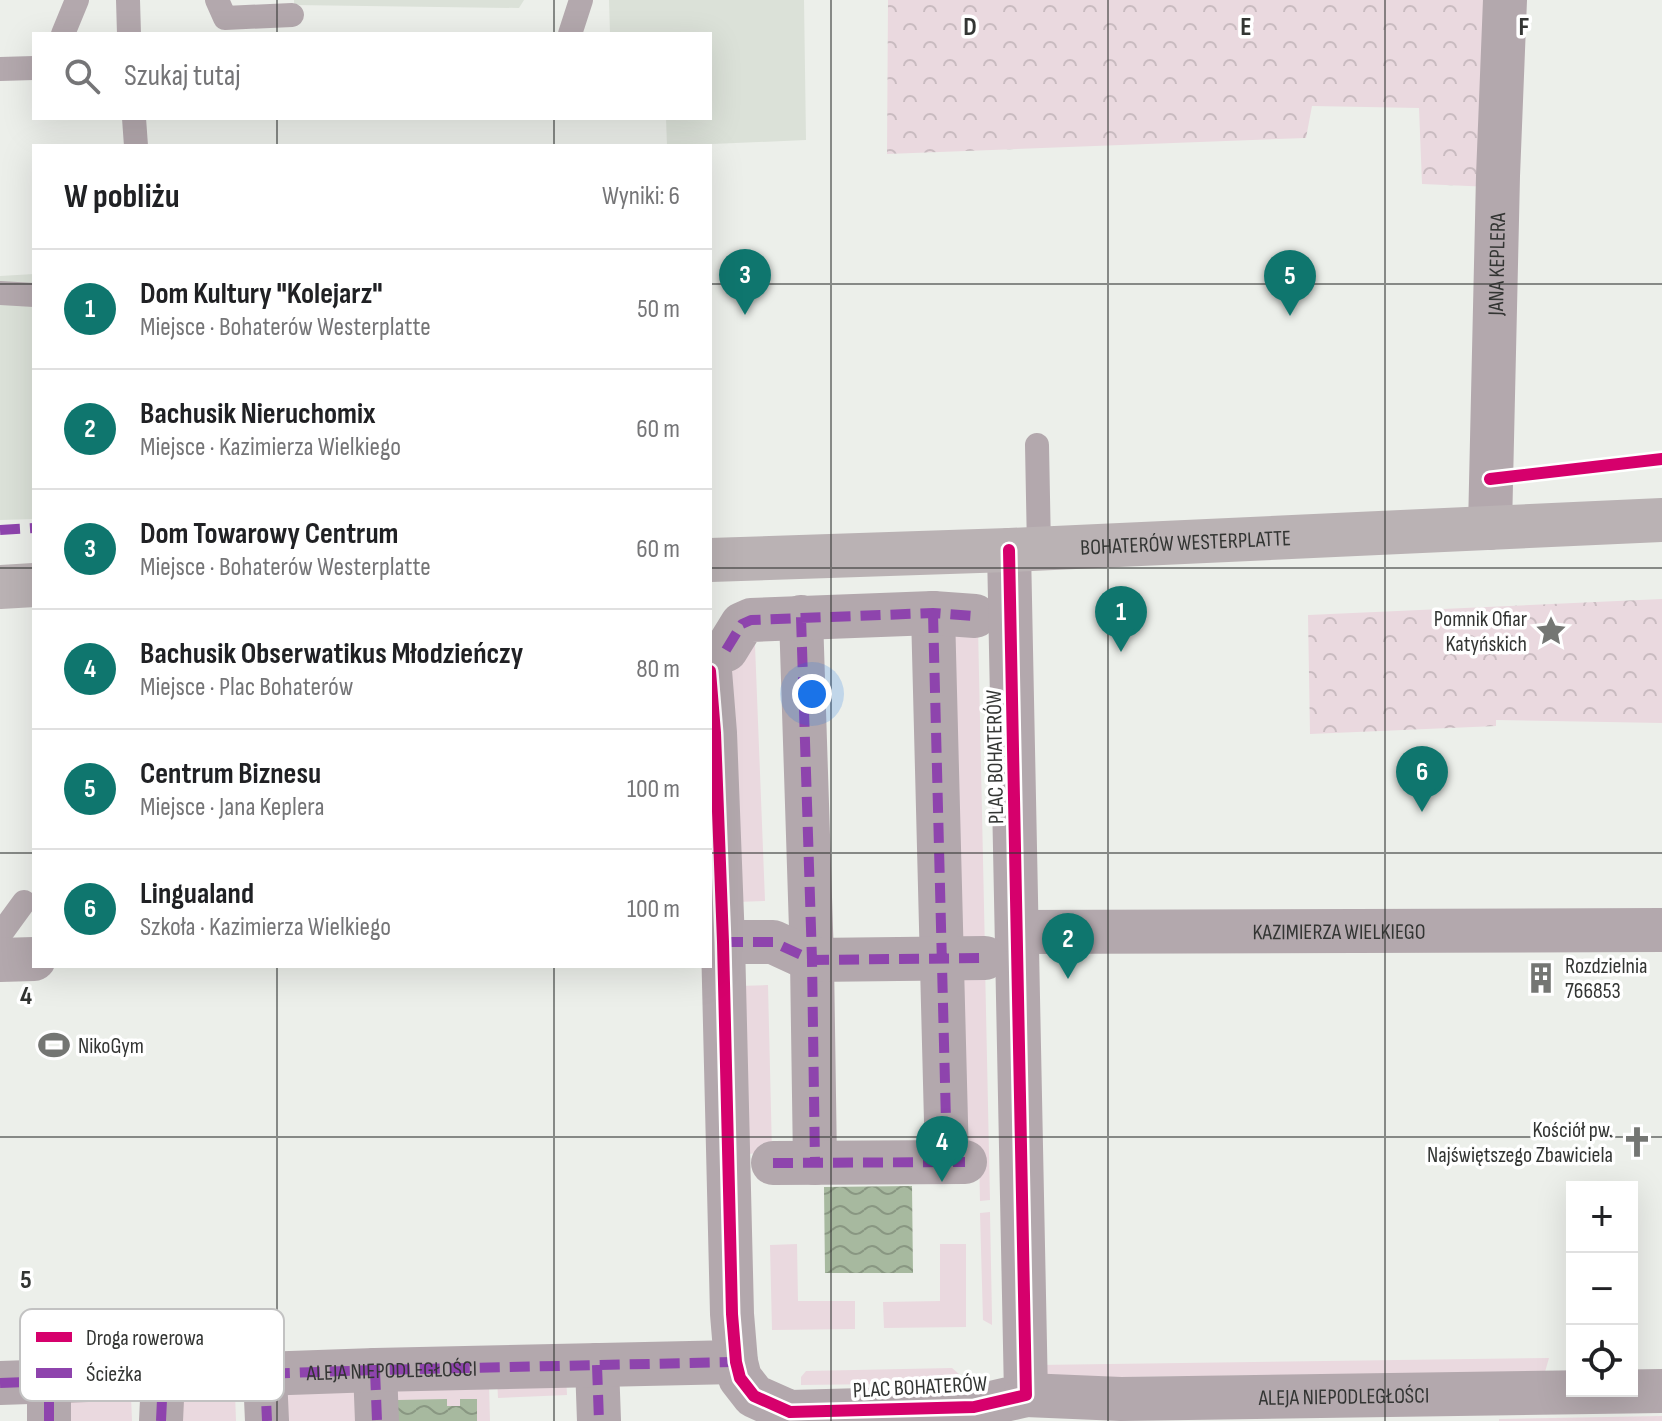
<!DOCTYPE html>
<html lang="pl">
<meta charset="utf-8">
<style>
body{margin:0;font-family:"Sofia Sans Condensed",sans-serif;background:#f6f6f6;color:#202124}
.controls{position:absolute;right:24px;bottom:24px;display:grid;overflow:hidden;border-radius:0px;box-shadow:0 8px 32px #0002}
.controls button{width:72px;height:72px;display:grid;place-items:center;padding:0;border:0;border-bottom:2px solid #e0e0e0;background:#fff;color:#202124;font:40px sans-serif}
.you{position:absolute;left:812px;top:694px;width:28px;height:28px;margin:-20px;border:6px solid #fff;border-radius:50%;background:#1a73e8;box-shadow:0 0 0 12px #1a73e833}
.badge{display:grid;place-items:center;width:52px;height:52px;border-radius:50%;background:#0f766e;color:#fff;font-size:26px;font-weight:700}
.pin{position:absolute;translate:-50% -66px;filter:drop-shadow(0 2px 4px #0008)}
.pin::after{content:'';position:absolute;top:42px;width:28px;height:24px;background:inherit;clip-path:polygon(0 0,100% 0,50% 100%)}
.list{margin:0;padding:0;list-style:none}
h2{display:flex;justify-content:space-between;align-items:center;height:104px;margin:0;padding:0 32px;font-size:34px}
h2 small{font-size:26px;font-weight:400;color:#757577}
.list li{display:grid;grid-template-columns:52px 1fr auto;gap:24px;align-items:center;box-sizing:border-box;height:120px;padding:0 32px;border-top:2px solid #e0e0e0}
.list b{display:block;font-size:30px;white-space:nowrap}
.list p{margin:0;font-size:26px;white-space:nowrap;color:#757577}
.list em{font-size:26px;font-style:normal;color:#757577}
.icon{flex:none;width:44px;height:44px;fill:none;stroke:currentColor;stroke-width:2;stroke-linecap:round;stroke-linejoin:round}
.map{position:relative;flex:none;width:1662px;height:1421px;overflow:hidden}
.search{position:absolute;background:#fff;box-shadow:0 8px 32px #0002;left:32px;top:32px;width:680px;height:88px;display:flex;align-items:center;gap:20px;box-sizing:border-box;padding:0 28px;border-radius:0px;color:#757577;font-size:30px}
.panel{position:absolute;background:#fff;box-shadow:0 8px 32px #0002;left:32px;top:144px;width:680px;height:824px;border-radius:0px}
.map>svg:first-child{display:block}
</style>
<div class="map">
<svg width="1662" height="1421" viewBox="0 0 1662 1421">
<defs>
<pattern id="park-crowns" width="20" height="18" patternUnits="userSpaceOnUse" patternTransform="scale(2)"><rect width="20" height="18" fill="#ead9df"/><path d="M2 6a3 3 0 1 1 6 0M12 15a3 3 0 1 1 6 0" fill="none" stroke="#c9bbc0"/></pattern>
<pattern id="water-waves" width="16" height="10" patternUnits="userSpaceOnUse" patternTransform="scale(2)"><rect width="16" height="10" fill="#a7b99f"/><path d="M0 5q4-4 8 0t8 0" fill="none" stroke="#899782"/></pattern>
</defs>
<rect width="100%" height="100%" fill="#ecefea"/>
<!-- built -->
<path fill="#dbe1d8" d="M294 0H524L519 8 294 5Z
M609 0H804L806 140 667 146 666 118H710V34H610Z
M34 274V519L0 520V276Z"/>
<!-- green -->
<path fill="#ead9df" d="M953 627H978L985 953 960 954Z
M755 645 765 901 736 902 726 663 740 646Z
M961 964H985L990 1200 980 1201 979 1158 964 1149Z
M768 985 772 1153 743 1154 738 986Z
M990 1212 992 1317V1325L983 1320 980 1213Z
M797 1244 798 1301H855V1329L772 1330 770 1245Z
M940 1244H966V1327L884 1328 883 1302 940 1301Z
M1549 1358 1545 1372 1045 1378 1037 1365Z
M952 1368 959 1374V1383L801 1385V1377L806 1371Z
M566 1374 567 1395 498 1398 497 1378Z
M489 1385 490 1421H395V1388Z
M355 1389 356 1421H279L277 1393Z
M235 1393 236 1421H174L173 1394Z
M131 1396 132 1421H67V1398Z
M1662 1416V1421H1499V1419Z"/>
<!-- park -->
<path fill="url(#park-crowns)" d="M888 0H1498L1492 187 1422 184 1419 108 1312 106 1306 138 887 154Z
M1662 599V723L1496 720V726L1310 734 1308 615Z"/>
<!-- water -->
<path fill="url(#water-waves)" d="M912 1186 913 1273H825L824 1187Z
M447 1399V1406H460V1399H477V1421H398V1400Z"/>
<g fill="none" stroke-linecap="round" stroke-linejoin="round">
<!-- lane -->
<path stroke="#b3a8ad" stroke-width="24" d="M128 0 129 34
M217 0 225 18 292 15
M63 34 77 0
M570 34 581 0
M0 69 34 68
M134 118 136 146
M0 293 34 295
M1037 445 1039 549
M0 935 24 902"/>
<!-- street -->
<g stroke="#b3a8ad" stroke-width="44">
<path id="s1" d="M1490 528 1498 176 1505 0"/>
<path d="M933 613 947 1161"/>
<path d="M801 617 812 960 815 1163"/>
<path d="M726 650 742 624 751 620 933 613 975 616"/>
<path d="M710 671 715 733 723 942 732 1314 736 1362 740 1378 754 1396 790 1412 974 1407 1026 1395 1009 550"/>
<path id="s2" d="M1017 932 1662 930"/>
<path d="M710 942H773L812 960 985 958"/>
<path d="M0 960 34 959"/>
<path d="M773 1163 965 1162"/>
<path d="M597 1365 599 1421"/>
<path d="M375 1370 377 1421"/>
<path d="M265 1376 267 1421"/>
<path id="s3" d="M0 1383 375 1370 736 1362"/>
<path id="s4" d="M1026 1395 1121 1399 1662 1391"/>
<path d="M49 1421V1380"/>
<path d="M161 1421 163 1378"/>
</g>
<!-- secondary -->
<g stroke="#bab2b4" stroke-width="44">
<path id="s5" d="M710 560 1009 550 1662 520"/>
<path d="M0 587 34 585"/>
</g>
<!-- quiet -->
<path stroke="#8e44ad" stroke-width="10" stroke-dasharray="20 10" stroke-linecap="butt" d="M0 530 34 528
M933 613 947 1161
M801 617 812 960 815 1163
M726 650 742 624 751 620 933 613 975 616
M723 942H773L812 960 985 958
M773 1163 965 1162
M597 1365 599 1421
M375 1370 377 1421
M265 1376 267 1421
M0 1383 375 1370 736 1362
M49 1421V1380
M161 1421 163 1378"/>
<defs>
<path id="cycleway" d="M1490 479 1662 459
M710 671 715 733 723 942 732 1314 736 1362 740 1378 754 1396 790 1412 974 1407 1026 1395 1009 550"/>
</defs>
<!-- cycleway casing -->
<use href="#cycleway" stroke="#fff" stroke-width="17"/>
<!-- cycleway -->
<use href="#cycleway" stroke="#d6006c" stroke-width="12"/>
</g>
<!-- grid -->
<path fill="none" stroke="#333533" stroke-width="2" stroke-opacity="0.55" d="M277 0V34M554 0V34M831 0V1421M1108 0V1421M1385 0V1421M277 118V146M554 118V146M0 284H34M710 284H1662M0 568H34M710 568H1662M0 853H34M710 853H1662M277 966V1421M554 966V1421M0 1137H1662"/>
<!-- icons -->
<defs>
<symbol id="sight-bare" viewBox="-9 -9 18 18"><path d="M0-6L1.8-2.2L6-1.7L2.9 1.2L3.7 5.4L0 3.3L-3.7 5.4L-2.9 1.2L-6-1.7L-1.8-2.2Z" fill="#747673" stroke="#fff" stroke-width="2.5" paint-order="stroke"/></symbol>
<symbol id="building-bare" viewBox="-9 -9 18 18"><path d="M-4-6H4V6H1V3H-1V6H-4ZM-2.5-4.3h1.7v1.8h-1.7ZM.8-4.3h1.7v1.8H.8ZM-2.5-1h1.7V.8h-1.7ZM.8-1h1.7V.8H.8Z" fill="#747673" stroke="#fff" stroke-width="2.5" paint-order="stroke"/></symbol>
<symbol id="stadium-bare" viewBox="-9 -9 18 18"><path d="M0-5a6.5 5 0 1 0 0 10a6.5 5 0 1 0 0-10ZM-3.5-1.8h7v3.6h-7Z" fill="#747673" stroke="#fff" stroke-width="2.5" paint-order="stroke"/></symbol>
<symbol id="church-bare" viewBox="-9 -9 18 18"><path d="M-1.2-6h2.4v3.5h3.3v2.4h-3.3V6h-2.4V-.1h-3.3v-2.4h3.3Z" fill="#747673" stroke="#fff" stroke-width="2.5" paint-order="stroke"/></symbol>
</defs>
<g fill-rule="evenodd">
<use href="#sight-bare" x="1529" y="609" width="44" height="44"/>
<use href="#building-bare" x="1519" y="956" width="44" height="44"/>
<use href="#stadium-bare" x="32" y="1023" width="44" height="44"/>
<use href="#church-bare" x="1615" y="1120" width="44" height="44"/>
</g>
<g text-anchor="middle" stroke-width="7" stroke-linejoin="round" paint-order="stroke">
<!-- street labels -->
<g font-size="22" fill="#333533" stroke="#fff">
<text dy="8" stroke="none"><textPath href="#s1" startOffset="264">JANA KEPLERA</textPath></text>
<text dy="8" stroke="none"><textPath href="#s5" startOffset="476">BOHATERÓW WESTERPLATTE</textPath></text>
<text transform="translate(994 757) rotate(-91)" y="8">PLAC BOHATERÓW</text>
<text dy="8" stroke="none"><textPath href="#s2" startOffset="322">KAZIMIERZA WIELKIEGO</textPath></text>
<text dy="8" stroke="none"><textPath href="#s3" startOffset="392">ALEJA NIEPODLEGŁOŚCI</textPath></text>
<text transform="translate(920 1386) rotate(-3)" y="8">PLAC BOHATERÓW</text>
<text dy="8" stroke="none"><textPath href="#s4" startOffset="318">ALEJA NIEPODLEGŁOŚCI</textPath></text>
</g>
<!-- poi labels -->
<g font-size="22" fill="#333533" stroke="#fff" text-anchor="end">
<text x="1527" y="626">Pomnik Ofiar<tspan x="1527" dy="25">Katyńskich</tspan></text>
<text x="1565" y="973" text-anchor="start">Rozdzielnia<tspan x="1565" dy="25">766853</tspan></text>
<text x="78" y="1053" text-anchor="start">NikoGym</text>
<text x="1613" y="1137">Kościół pw.<tspan x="1613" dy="25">Najświętszego Zbawiciela</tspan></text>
</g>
</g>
<!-- legend -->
<rect x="20" y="1309" width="264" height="92" rx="12" fill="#fff" stroke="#c2c2c2" stroke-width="2"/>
<rect x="36" y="1332" width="36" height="10" fill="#d6006c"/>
<rect x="36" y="1368" width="36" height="10" fill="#8e44ad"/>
<g font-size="22" fill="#333533">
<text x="86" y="1345">Droga rowerowa</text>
<text x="86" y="1381">Ścieżka</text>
</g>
<g font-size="26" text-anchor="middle" font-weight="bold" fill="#333533" stroke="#fff" stroke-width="7" stroke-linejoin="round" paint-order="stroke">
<text x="970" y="35">D</text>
<text x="1246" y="35">E</text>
<text x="1524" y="35">F</text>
<text x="26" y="1004">4</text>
<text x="26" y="1288">5</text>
</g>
</svg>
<div class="controls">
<button>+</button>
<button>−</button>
<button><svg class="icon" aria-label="locate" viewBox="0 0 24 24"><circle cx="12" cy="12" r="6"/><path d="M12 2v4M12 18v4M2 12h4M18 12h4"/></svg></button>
</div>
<div class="you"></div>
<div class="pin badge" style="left:1121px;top:652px">1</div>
<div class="pin badge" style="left:1068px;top:979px">2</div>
<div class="pin badge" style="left:745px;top:315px">3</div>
<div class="pin badge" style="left:942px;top:1182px">4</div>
<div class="pin badge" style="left:1290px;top:316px">5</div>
<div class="pin badge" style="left:1422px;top:812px">6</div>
<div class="search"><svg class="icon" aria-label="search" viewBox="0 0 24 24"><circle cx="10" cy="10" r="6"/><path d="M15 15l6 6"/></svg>Szukaj tutaj</div>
<section class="panel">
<h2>W pobliżu<small>Wyniki: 6</small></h2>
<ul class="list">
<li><span class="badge">1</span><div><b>Dom Kultury &quot;Kolejarz&quot;</b><p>Miejsce · Bohaterów Westerplatte</p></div><em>50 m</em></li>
<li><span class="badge">2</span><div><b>Bachusik Nieruchomix</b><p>Miejsce · Kazimierza Wielkiego</p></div><em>60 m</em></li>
<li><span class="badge">3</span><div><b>Dom Towarowy Centrum</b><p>Miejsce · Bohaterów Westerplatte</p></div><em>60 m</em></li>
<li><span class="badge">4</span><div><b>Bachusik Obserwatikus Młodzieńczy</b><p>Miejsce · Plac Bohaterów</p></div><em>80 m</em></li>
<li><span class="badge">5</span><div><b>Centrum Biznesu</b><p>Miejsce · Jana Keplera</p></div><em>100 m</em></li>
<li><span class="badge">6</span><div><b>Lingualand</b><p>Szkoła · Kazimierza Wielkiego</p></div><em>100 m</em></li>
</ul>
</section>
</div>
